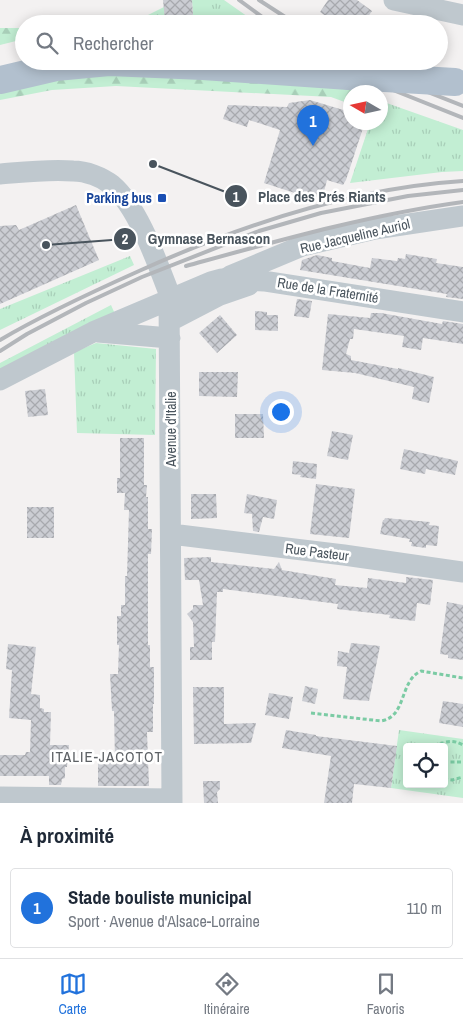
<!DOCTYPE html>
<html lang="fr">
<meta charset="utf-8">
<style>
body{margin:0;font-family:"Archivo Narrow",sans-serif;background:#f2f2f3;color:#1f2937}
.controls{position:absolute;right:15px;bottom:15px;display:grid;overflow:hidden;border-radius:5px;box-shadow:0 2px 12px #0003}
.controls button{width:45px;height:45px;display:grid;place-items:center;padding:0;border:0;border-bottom:1px solid #e0e1e3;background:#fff;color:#1f2937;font:25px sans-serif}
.compass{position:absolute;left:343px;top:85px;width:45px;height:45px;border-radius:50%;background:#fff;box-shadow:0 2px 12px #0003;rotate:279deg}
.you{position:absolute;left:280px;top:411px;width:18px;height:18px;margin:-12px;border:4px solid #fff;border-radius:50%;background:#1a73e8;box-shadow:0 0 0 8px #1a73e833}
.badge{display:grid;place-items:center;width:32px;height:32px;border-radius:50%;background:#2172dc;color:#fff;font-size:16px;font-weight:700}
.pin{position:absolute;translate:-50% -41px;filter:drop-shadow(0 1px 2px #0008)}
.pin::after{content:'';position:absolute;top:26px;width:18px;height:15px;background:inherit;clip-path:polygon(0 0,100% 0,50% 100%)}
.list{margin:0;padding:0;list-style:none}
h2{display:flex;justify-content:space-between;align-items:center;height:65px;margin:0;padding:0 20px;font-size:21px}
h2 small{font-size:16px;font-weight:400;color:#747a83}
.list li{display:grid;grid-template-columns:32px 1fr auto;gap:15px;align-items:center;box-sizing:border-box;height:80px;margin:0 10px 10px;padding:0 10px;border:1px solid #e0e1e3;border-radius:5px}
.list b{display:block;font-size:19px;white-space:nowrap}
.list p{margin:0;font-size:16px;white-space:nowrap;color:#747a83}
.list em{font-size:16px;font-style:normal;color:#747a83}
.icon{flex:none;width:28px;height:28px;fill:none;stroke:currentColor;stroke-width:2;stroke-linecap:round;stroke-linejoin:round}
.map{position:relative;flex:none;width:463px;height:803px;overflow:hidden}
.search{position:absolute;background:#fff;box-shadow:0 2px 12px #0003;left:15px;right:15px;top:15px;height:55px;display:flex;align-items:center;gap:12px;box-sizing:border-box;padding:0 18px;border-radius:28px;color:#747a83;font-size:19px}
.sheet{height:155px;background:#fff}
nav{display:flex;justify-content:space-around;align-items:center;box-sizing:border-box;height:70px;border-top:1px solid #e0e1e3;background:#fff;font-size:14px;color:#747a83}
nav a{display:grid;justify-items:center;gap:2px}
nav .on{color:#2172dc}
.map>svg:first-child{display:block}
</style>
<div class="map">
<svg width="463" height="803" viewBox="0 0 463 803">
<defs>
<pattern id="grass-tufts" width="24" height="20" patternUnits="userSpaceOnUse" patternTransform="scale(1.25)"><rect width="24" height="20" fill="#c2eed3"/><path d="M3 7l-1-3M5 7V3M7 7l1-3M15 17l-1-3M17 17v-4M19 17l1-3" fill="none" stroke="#a8ceb8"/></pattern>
<pattern id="forest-firs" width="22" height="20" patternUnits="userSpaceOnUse" patternTransform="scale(1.25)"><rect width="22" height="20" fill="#c2eed3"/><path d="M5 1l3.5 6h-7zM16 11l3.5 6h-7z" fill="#a8ceb8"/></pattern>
<pattern id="building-cross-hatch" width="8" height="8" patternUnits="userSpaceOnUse" patternTransform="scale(1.25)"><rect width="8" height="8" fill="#cbcdd3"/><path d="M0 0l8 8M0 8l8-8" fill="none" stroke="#a7a9ae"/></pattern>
</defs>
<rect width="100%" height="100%" fill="#f3f1f1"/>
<!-- grass -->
<path fill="url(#grass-tufts)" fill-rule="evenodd" d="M192 0H224L258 24H212L209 16 193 17Z
M381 101 463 130V171L442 172 350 183 370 123 380 122Z
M130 256 134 265 0 330V309Z
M111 305 115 314 0 374V363Z
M96 343 156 349 155 435 77 433 74 352Z
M399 730 463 739V798L391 788ZM407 747H444V784H407Z"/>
<!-- forest -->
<path fill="url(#forest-firs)" d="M164 7 165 20 209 16 212 24H94V19L148 15Z
M0 28H24V39L0 45Z
M114 69 368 85 373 92H350V104L331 97 116 86 52 90 0 100V88Z"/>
<!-- building -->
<path fill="url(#building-cross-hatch)" d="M163 0H192L193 17 165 20Z
M328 0H357L372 11 363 24H322L327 17 320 12Z
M310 100 350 112V122H365L346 180 343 185 327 180 323 195 311 198 307 191 298 194 264 183 280 130 249 120 247 127 223 119 228 105 287 107 289 103Z
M76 205 99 260 0 304V226L16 225 19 230Z
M406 254 437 259 436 263 463 267V299L446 297 447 294 300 270 302 260 317 255 332 258V261L370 268 372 258 397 261 398 258 405 259Z
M297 299 312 301 309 318 294 316Z
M255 311 267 312V315H278V331L255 330Z
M371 313H381L442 324 443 321 463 324V344L423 338 421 350 402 347 404 336 354 329 353 339H350L346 354 351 356V360L398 369V368L434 377 429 403 412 399 414 387 355 373 322 370 328 314 370 318Z
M220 315 237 335 217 353 199 333Z
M199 372H238L237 397 199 396Z
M45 389 48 415 28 417 25 391Z
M235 414H263L264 438H235Z
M332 431 353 435 348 460 327 456Z
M120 438H144V485H147L146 497H148V529H152L151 554H148V645H150V667H154V704H153V732H147L149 786H98V762H115L114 711H112L110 674H118L119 645H117V616H121V605H125V576H127L129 510H124L125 493H117V478H120Z
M404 449 458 461 455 475 426 469 425 474 400 469Z
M293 461 317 464 316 479 300 477 301 475 292 474Z
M316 484 355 489 349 538 310 534Z
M191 494H216L217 518 191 519Z
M247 494 277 500 274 519 263 517 259 532 253 531 252 514 244 513Z
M27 507H54V538H27Z
M385 518 430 522 429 525 439 526 437 546 426 545V548L411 546 412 542H409L410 539 380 534 383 520H384Z
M211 557V562L274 569 279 562 282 570 336 579 335 585 367 588 368 578 406 583V577L433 580 430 605 417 603 415 621 389 618 390 615 337 609 338 604 223 589V592H217L215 642H212V660H190V647H194L193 622 187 614 193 609V605H203L199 580H185L184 558Z
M447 602 463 605V660L448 658V655L440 654Z
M351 643 380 646 369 701 343 699 347 667 337 666 338 651 349 653Z
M8 644 36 647 31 694 40 695V708L44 709V712H51L50 745H69L67 767H65V778L62 779 61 785H49V776H0V755H25L26 752H30L31 720 9 718 12 670 6 669Z
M305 686 318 689 315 704 302 701Z
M193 687H224V724L256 723 251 743 194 744Z
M269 693 293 697 289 719 265 715Z
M443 701 463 704V727L439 723Z
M286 730 316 735V736L397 746 391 788 354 784 352 803H324L331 756 282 748Z
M203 781H220V789L217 792 218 803H204Z"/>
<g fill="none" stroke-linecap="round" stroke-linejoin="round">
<!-- path -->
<path stroke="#7bcba4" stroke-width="3" stroke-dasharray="4 2.5" stroke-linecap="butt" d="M311 713 381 721C407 717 399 681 421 671L463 678
M434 747C445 741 452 739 463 745
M444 762H463
M444 779 452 780 463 777"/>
<!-- minor -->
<path stroke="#bfc8ce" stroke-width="21" d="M394 0 463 15
M0 174C24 172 49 169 73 171 86 171 102 177 112 185 138 207 157 262 169 293L172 803
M230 276 302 246 375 229 463 216
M170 321 220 295 249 285
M98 332 170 338
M0 380 93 332 211 282 222 279 264 281 463 312
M171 534 344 555 463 572
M0 797 172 799"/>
<!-- major -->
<path stroke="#b2c0ce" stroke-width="28" d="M0 80 56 67 109 62 203 66 349 76"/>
<!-- rail -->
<path stroke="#b3b6ba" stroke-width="4" d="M239 0 272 24
M259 0 296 24
M333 61 378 84 463 118
M359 61 415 87 463 106
M186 266C277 241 368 215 463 202
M0 340C44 314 92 292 139 271 241 225 351 188 463 181
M0 351 27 334 86 303 142 277 259 231 321 213 408 196 463 190"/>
<!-- major-bridge -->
<path stroke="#b2c0ce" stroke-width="28" d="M327 61 373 64
M349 76 455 82"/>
</g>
<!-- markers -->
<rect fill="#1a4fb4" stroke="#fff" stroke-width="2" x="157" y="193" width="10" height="10" rx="2.5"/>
<g text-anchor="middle" stroke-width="5" stroke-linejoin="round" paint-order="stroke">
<!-- transit labels -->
<g font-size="14" font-weight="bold" fill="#164399" stroke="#fff" text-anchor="end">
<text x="152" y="203">Parking bus</text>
</g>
<!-- street labels -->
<g font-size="14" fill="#49545d" stroke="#fff">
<text transform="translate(355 236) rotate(-13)" y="5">Rue Jacqueline Auriol</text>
<text transform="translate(328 290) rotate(9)" y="5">Rue de la Fraternité</text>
<text transform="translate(171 429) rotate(-90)" y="5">Avenue d'Italie</text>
<text transform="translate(317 552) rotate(7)" y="5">Rue Pasteur</text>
</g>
<!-- neighbourhood labels -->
<g font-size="15" letter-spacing="1" fill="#5d6165" stroke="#fff">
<text x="107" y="762">ITALIE-JACOTOT</text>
</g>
</g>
<!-- callouts -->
<path fill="none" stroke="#49545d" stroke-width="2" d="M153 164L236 196M46 245L125 239"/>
<g fill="#49545d" stroke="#fff" stroke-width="2">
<circle cx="153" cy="164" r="5"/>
<circle cx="46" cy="245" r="5"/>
<circle cx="236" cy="196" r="12"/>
<circle cx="125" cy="239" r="12"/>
</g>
<g font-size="15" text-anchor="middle" font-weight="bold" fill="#fff">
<text x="236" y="202">1</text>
<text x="125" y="244">2</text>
</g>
<g font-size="15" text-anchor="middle" font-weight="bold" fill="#49545d" stroke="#fff" stroke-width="5" stroke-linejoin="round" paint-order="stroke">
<text x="322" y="202">Place des Prés Riants</text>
<text x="209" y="244">Gymnase Bernascon</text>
</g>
</svg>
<div class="controls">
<button><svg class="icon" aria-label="locate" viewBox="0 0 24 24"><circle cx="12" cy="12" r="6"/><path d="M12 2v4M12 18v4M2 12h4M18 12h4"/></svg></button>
</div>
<svg class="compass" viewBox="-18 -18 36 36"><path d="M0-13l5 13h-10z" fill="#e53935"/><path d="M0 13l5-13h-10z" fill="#747a83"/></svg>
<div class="you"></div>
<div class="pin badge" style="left:313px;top:146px">1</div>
<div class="search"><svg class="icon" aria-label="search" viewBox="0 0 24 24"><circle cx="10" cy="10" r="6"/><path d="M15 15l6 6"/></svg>Rechercher</div>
</div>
<section class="sheet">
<h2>À proximité<small></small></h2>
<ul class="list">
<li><span class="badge">1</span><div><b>Stade bouliste municipal</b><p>Sport · Avenue d'Alsace-Lorraine</p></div><em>110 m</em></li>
</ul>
</section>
<nav>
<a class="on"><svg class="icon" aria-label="map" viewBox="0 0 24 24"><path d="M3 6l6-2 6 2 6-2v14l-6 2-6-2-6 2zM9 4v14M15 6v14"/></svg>Carte</a>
<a><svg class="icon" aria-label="directions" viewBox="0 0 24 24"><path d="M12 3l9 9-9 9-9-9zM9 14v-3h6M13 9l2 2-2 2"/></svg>Itinéraire</a>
<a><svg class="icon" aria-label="saved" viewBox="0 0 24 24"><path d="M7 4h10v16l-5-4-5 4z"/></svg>Favoris</a>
</nav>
